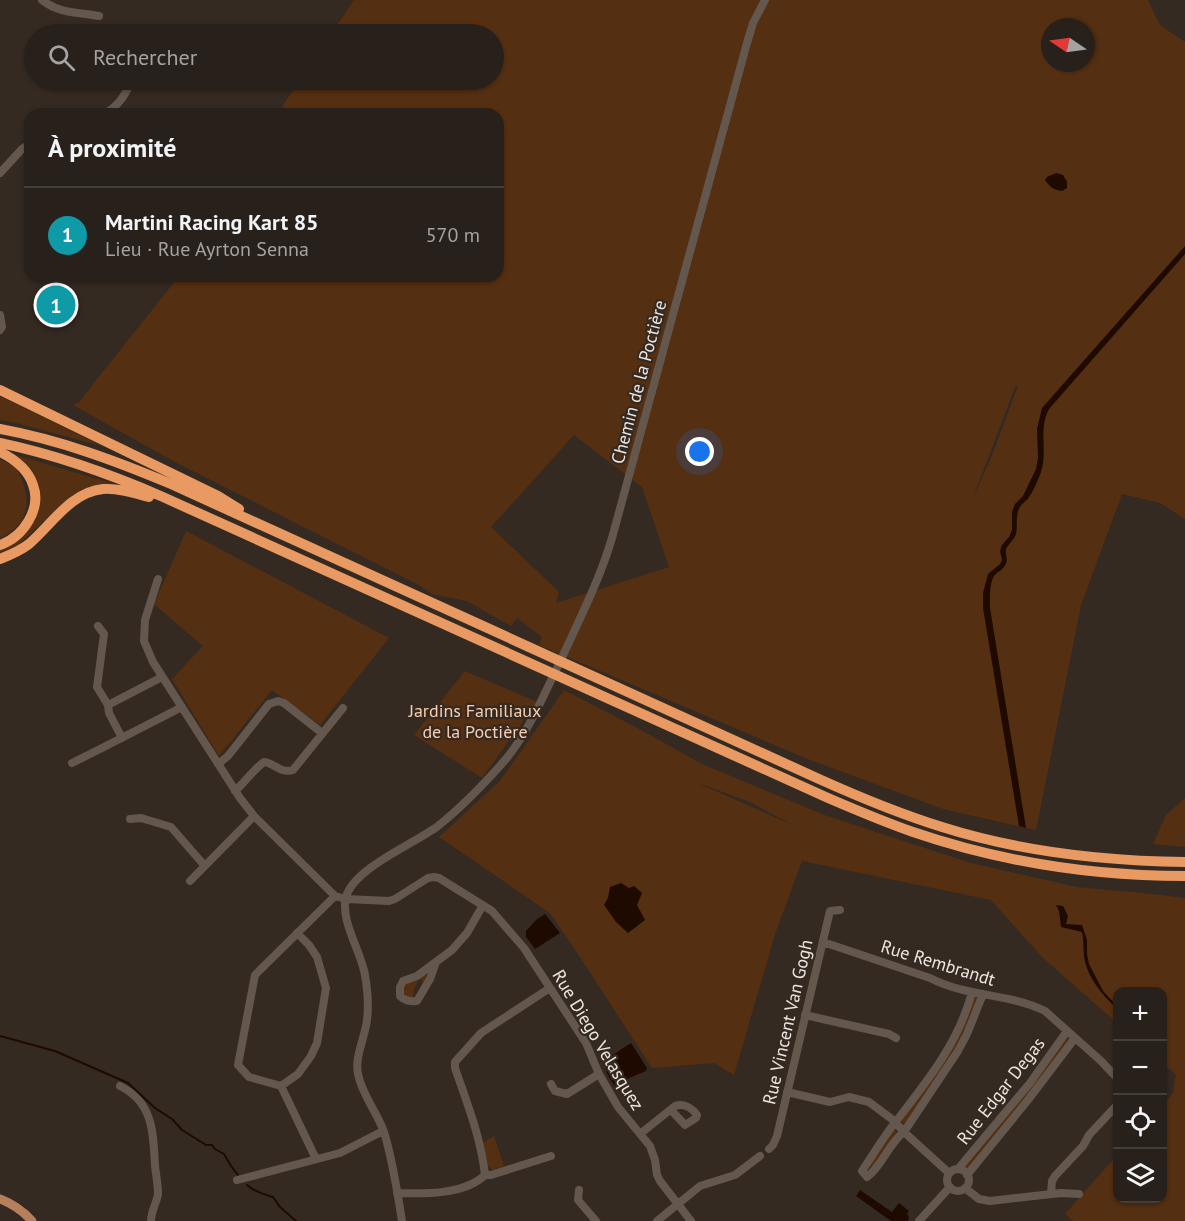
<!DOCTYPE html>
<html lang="fr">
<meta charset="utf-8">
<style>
body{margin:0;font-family:"PT Sans",sans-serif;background:#302823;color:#f1f3f6}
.controls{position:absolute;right:18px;bottom:18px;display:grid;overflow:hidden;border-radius:12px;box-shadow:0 2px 4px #0004}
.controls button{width:54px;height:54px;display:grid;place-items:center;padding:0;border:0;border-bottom:2px solid #443e39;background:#28201a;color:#f1f3f6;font:30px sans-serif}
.compass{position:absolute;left:1041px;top:18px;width:54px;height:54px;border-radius:50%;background:#28201a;box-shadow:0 2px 4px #0004;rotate:283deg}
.you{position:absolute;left:700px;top:452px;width:21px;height:21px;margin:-15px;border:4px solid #fff;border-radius:50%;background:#1a73e8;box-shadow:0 0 0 9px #1a73e833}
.badge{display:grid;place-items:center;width:39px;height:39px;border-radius:50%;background:#b45309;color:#fff;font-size:20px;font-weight:700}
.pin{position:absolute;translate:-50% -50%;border:3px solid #fff;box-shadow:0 2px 6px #0006}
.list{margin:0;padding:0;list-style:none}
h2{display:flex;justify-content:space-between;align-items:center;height:78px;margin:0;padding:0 24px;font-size:26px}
h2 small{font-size:20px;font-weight:400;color:#a5a3a2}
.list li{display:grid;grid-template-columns:39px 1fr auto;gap:18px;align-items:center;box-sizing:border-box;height:96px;padding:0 24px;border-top:2px solid #443e39}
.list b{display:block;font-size:22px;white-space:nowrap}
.list p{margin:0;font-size:20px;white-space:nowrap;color:#a5a3a2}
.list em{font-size:20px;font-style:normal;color:#a5a3a2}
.icon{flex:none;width:33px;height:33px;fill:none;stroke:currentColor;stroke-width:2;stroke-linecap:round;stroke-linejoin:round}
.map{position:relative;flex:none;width:1185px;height:1221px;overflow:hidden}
.search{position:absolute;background:#28201a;box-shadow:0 2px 4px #0004;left:24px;top:24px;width:480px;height:66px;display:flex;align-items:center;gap:15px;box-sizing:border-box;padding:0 21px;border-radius:33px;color:#a5a3a2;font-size:22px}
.panel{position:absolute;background:#28201a;box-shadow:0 2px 4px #0004;left:24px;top:108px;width:480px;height:174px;border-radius:18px}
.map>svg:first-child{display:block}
</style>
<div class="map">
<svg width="1185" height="1221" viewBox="0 0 1185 1221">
<rect width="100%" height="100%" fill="#352a22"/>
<!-- green -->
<path fill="#552f11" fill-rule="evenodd" d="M354 0H1148L1160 25 1185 42V519L1160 503 1122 494 1081 605 1036 830 943 809 805 758 539 645 542 637 517 618 511 626 467 601 432 594 419 585 173 461 73 405 79 402 179 276H498V114H277L300 80H494V34H331ZM1050 27H1086V63H1050ZM1016 385 1018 386 993 453 972 500ZM574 435 642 487 669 567 556 603 559 592 491 527Z
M0 396 102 446 16 423 0 420Z
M9 453 118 485 94 487 79 491 62 504 18 545 0 553V550C29 539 32 521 37 494Z
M0 459C5 462 13 465 17 469 19 472 19 475 21 478 33 503 26 527 0 538Z
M186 531 389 638 320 725 272 690 219 756 172 679 203 646 154 604Z
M465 671 537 702 482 778 414 735Z
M564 690 643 731 702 764 827 816 971 863 1077 887 1152 894 1185 898V1221H1073L1065 1214 1117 1155 1118 1198H1162L1163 1105 1173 1093 1176 1075 1163 1063 1162 992H1118L1117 1023 1042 957 991 900 802 861 775 934 734 1075 714 1063 652 1068 576 951 550 913 439 837 500 781ZM695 782 750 802 793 825Z
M1185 798V847L1153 844 1166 815Z
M425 973 427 977 423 984 421 978 419 979 413 991 414 997H406L403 993 405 984Z
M975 996 978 997 963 1038 906 1123 903 1124 901 1121 944 1061Z
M1068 1036 1070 1038 1033 1090 968 1169H966L965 1166Z
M894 1130 896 1131V1133L875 1166H871V1162Z
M494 1136 504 1166 493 1170 488 1166 483 1143Z"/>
<!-- water -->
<path fill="#1f0a00" d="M1056 173 1063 175 1067 182V188L1062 191C1053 190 1050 187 1045 180L1047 177Z
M1185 246V254L1049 409C1038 429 1048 451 1041 472 1038 480 1034 490 1029 497 1027 501 1022 503 1020 507 1015 515 1018 526 1016 534 1014 540 1008 544 1006 549 1005 554 1008 558 1006 563 1004 570 998 571 994 576 989 585 990 599 990 608L1026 828 1019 826 983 608V593L988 574 1000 564 1002 560 1000 551 1002 545 1009 537 1012 530V512L1015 504 1023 496 1036 469 1038 458 1037 429 1042 408Z
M621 883 629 888 634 886 642 893 637 905 645 920 628 933 616 922 604 905 608 898 610 887Z
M1056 905 1063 906 1068 916 1066 924 1082 925 1087 940V954L1089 964 1103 991 1117 1006V1009C1103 995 1087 978 1084 956 1083 948 1084 940 1082 932L1061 927 1059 911Z
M545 914 560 933 535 949 526 937V931L537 919Z
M631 1043 647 1068 646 1071 629 1078 619 1088 616 1087C610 1080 603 1069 605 1060Z
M860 1190 892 1212 899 1203 909 1211 907 1214 909 1217 908 1221H891L856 1196Z"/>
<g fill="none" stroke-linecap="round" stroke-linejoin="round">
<!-- stream -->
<path stroke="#1f0a00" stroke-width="2" d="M0 1036 55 1051 128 1083 155 1108 172 1119 182 1130 206 1145H212L215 1149 224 1154 231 1166 238 1175
M247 1185C254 1192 264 1194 273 1197L280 1207 296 1221"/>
<!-- minor -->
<path stroke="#64574e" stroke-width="8" d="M42 0C60 14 78 12 99 16
M104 114C119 106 125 95 132 80
M0 173 22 149 30 144
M0 315 2 327 0 330
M158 579 145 620 144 641 153 662 240 798 254 816 335 896 346 899 389 901 395 899 428 878 434 877 439 878 492 911 524 948 586 1043 599 1074 618 1107 650 1146 655 1160 657 1175 660 1181 691 1221
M98 626 104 634 97 687 108 705 109 713 122 738
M108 705 162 677
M72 763 102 748 182 707
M218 764 228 756 269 704 278 701 284 703 322 733
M235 791C245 782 253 770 264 762 275 763 280 774 293 770L343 708
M130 819 141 818 171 827 204 865
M190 881 254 816
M823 942 930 978C966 997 1009 993 1045 1011L1101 1061 1118 1079
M436 962 430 979 417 1001C410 1002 405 1001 400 996V987L403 981 417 976 452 950 467 933 483 905
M972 992C959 1043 925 1084 894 1124 882 1139 873 1155 862 1171L867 1177C883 1165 888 1144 904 1132L958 1051 967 1034 983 994
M805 1015 889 1034 896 1038
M551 1084 555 1091 567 1094 599 1074
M120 1086C154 1103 153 1133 155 1166 156 1175 158 1185 158 1194 157 1202 151 1211 151 1221
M281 1086 298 1074 311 1056 317 1043 326 988 317 957 309 945 297 933
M787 1092 830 1102 849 1097 869 1102 893 1120 904 1132 949 1173
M640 1134 675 1106C684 1103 692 1108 697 1115L696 1118 685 1125 671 1110
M769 1149 773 1145 777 1136 830 911 840 910
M316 1159 281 1086 249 1077 238 1065 255 975 335 896
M958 1169 1030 1083 1067 1031
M947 1180a11 11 0 1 1 22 0a11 11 0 1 1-22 0Z
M485 1175C481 1138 467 1103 455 1068V1062L481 1033 550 988
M967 1175 1028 1100 1075 1038
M237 1180 340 1153 383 1131
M965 1188 979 1199 990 1201 1061 1193 1079 1194
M579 1190 578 1200 596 1221
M397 1193C424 1194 464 1195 485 1175H491L551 1156
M1051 1194 1052 1181 1055 1176 1083 1146 1089 1135 1118 1104
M402 1221C397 1191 393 1161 384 1132 377 1112 362 1095 358 1074 355 1059 362 1044 365 1030 370 1012 368 993 365 975 361 951 340 921 346 897 354 868 414 844 438 826 463 806 485 783 506 759 529 731 543 696 559 664 578 622 599 582 612 538L747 43 753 23 765 0
M657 1221 700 1186 735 1175 760 1156
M919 1221 950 1187"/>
<!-- major -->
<path stroke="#b47f5a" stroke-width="9" d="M0 1199C13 1204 22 1210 32 1221"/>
<!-- highway -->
<path stroke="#e99a62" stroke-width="10" d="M0 390 218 496 239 509
M0 429C60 440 116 461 171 484L819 779C859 797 900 814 942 827 1021 852 1103 861 1185 862
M0 443C57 455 110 474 163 497L828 798C856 810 884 822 913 832 1001 862 1093 876 1185 876
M0 452C14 459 28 469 33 485 42 509 23 537 0 545
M0 559C10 555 20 551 29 544 52 524 71 492 103 489 119 488 134 493 149 497"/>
</g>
<g text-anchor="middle" stroke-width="4.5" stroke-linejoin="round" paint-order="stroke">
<!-- street labels -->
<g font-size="18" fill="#ede5e0" stroke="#352a22">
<text transform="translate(639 382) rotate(-75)" y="6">Chemin de la Poctière</text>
<text transform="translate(938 963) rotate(17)" y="6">Rue Rembrandt</text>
<text transform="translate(788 1022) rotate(-77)" y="6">Rue Vincent Van Gogh</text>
<text transform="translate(598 1040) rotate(59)" y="6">Rue Diego Velasquez</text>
<text transform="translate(1001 1091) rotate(-52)" y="6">Rue Edgar Degas</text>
</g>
<!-- park labels -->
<g font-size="18" fill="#f9cdaf" stroke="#352a22">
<text x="475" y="717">Jardins Familiaux<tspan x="475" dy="21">de la Poctière</tspan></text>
</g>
</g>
</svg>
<div class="controls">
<button>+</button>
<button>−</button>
<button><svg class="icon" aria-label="locate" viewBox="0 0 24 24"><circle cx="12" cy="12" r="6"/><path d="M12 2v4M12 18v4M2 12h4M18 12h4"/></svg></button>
<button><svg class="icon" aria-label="layers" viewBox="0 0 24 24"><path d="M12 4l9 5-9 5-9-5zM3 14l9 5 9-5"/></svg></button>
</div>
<svg class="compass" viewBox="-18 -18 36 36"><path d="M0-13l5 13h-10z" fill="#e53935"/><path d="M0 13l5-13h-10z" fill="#a5a3a2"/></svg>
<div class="you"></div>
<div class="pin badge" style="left:56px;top:305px;background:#0f9aa8">1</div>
<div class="search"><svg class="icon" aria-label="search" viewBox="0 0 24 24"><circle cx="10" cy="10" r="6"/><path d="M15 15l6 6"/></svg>Rechercher</div>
<section class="panel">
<h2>À proximité<small></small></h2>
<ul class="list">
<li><span class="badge" style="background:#0f9aa8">1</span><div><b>Martini Racing Kart 85</b><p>Lieu · Rue Ayrton Senna</p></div><em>570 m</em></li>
</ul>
</section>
</div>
